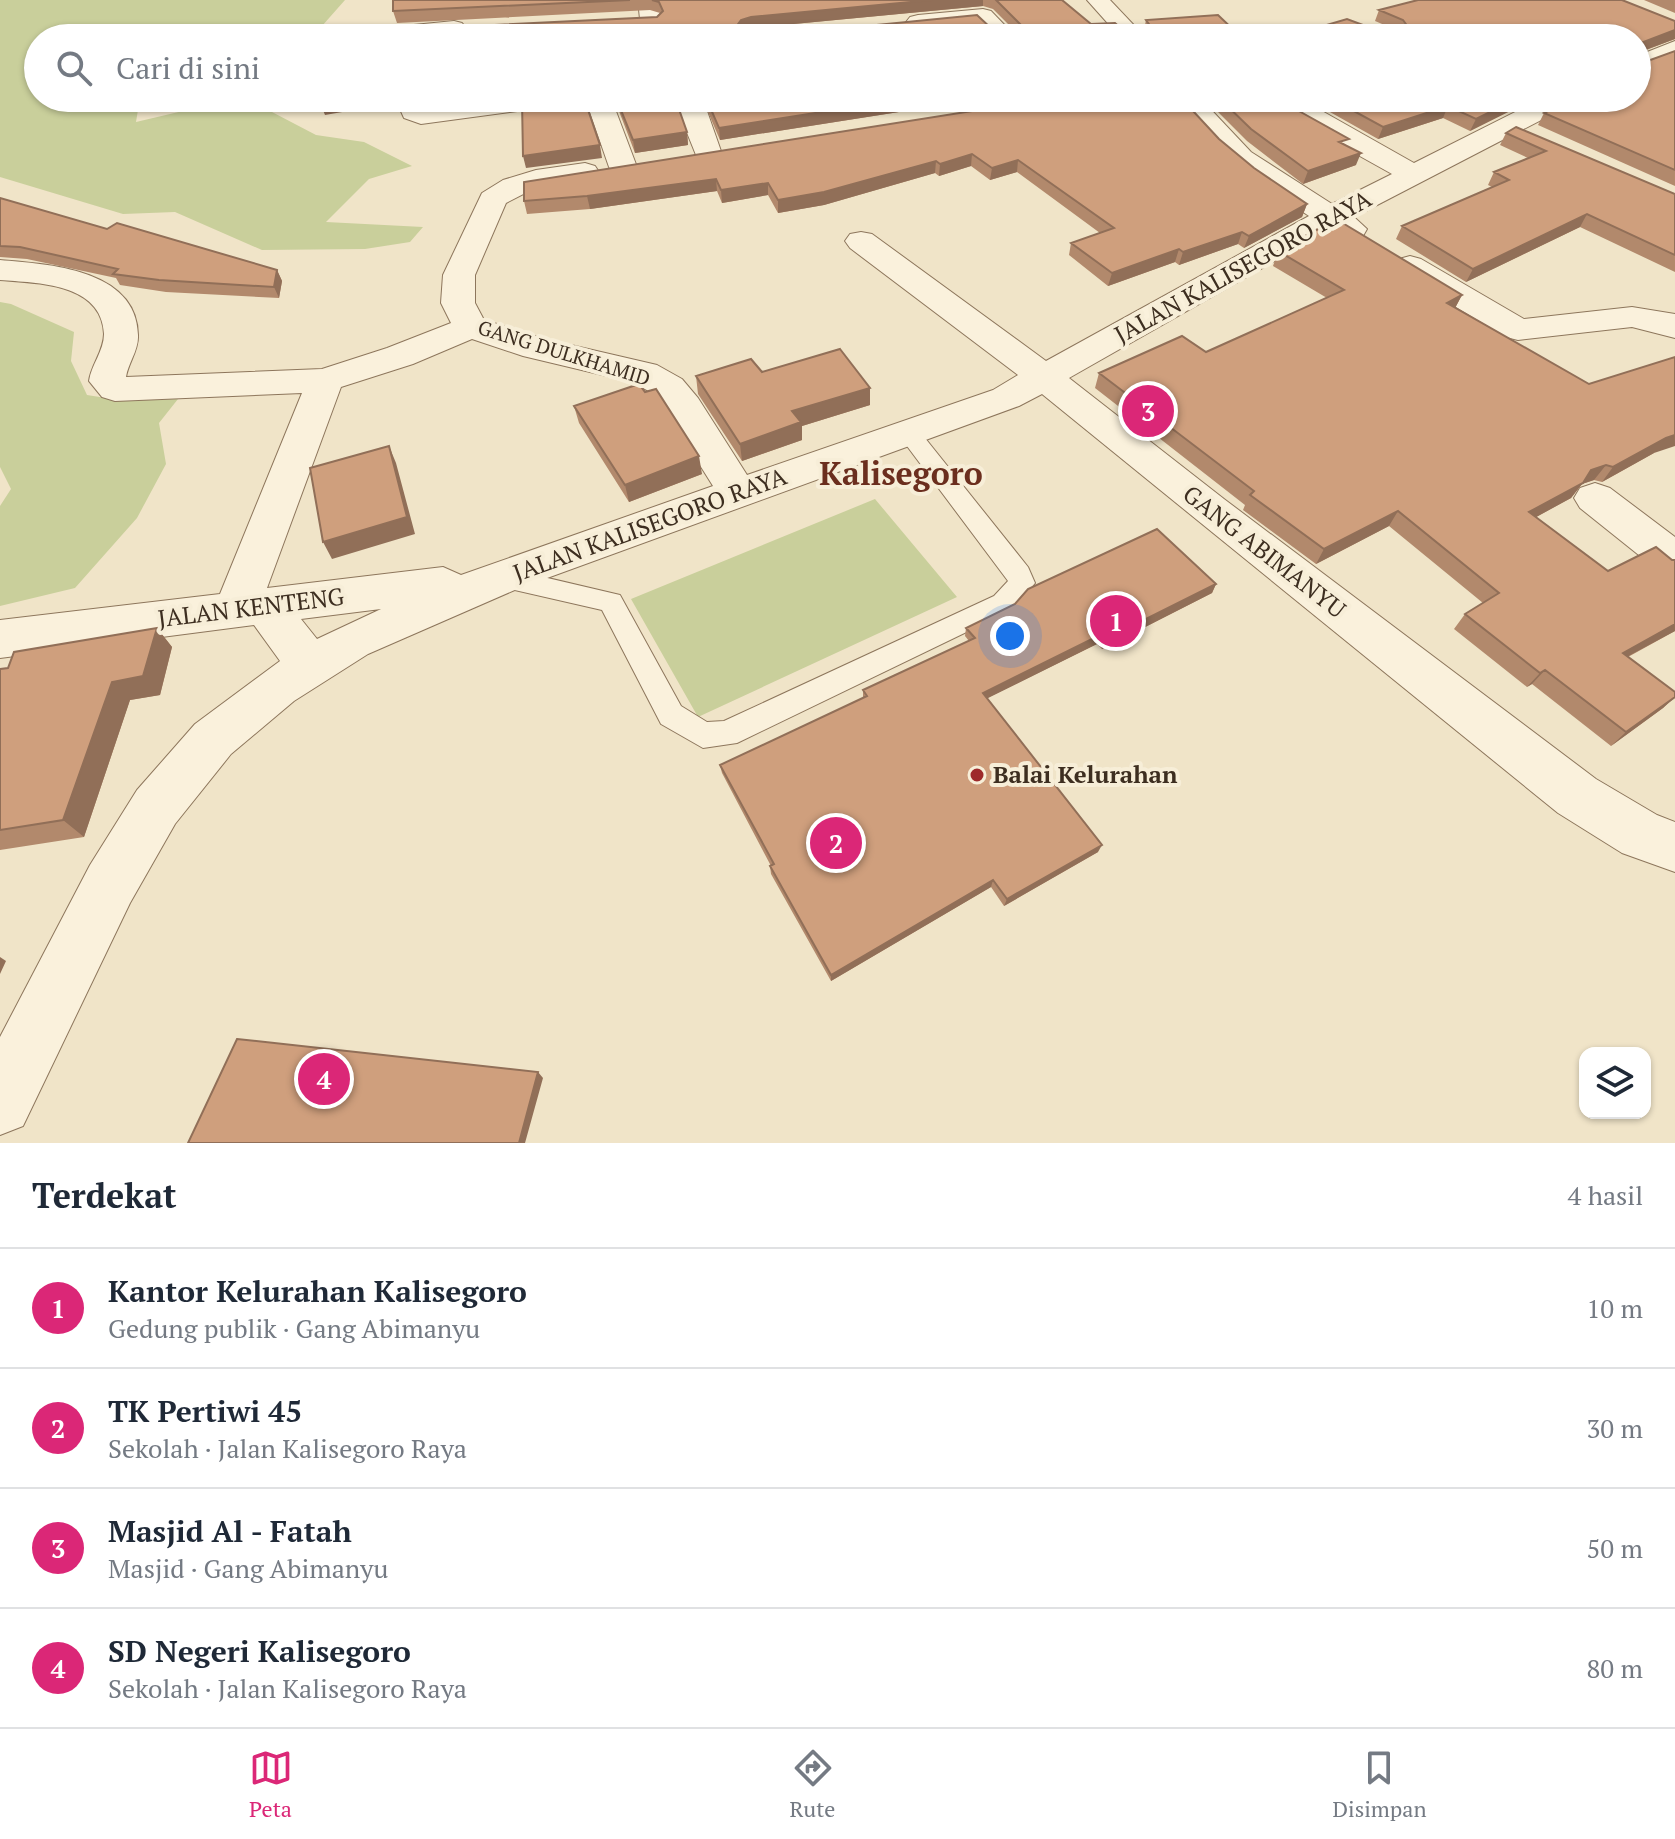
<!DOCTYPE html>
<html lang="id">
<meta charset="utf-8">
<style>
body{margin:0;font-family:"PT Serif",serif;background:#f2f2f3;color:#1f2937}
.controls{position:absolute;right:24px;bottom:24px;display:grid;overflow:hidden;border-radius:16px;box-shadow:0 2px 6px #0004}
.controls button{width:72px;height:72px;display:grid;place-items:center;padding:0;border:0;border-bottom:2px solid #e0e1e3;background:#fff;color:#1f2937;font:40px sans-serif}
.you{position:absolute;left:1010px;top:636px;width:28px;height:28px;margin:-20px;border:6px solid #fff;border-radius:50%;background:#1a73e8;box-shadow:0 0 0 12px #1a73e833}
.badge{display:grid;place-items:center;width:52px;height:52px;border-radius:50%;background:#db2777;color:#fff;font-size:26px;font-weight:700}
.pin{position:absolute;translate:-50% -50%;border:4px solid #fff;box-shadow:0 2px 8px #0006}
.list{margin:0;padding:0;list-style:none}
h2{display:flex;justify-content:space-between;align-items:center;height:104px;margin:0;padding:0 32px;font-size:34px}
h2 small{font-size:26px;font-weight:400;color:#747a83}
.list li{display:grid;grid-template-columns:52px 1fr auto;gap:24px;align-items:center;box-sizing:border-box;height:120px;padding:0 32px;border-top:2px solid #e0e1e3}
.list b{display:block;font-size:30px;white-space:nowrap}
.list p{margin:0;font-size:26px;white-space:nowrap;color:#747a83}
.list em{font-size:26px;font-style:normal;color:#747a83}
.icon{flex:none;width:44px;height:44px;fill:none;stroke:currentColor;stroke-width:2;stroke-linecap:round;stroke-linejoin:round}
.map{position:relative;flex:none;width:1675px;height:1143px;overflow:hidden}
.search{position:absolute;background:#fff;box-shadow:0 2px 6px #0004;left:24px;right:24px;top:24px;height:88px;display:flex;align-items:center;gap:20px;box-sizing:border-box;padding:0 28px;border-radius:44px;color:#747a83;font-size:30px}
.sheet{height:584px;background:#fff}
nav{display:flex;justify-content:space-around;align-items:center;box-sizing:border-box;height:112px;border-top:2px solid #e0e1e3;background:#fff;font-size:22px;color:#747a83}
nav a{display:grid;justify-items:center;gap:4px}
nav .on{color:#db2777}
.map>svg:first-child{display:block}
</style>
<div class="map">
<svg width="1675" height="1143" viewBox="0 0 1675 1143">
<rect width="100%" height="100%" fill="#f0e4c8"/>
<!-- green -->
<path fill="#c9cf9b" d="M0 0H345L322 26 271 38H38V98H140L136 122 234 99 272 112 316 135 364 142 412 166 369 179 326 222 423 227 410 242 365 249 262 250 175 212 123 214 0 177Z
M0 302 11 304 74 332 71 361 87 395 119 400 178 399 159 423 166 464 137 518 75 588 0 606V506L11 489 0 467Z
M875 499 957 597 698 717 631 599Z"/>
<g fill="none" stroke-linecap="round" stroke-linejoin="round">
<defs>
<path id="lane" d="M909 425 917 428 1028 567 1035 583 1012 610 737 743 703 748 661 724 602 610 501 587 492 584 488 577 492 570 501 567 620 595 681 706 707 722 724 721 994 596 1008 581 901 438 898 433 901 428Z"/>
<path id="street" d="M638 0H660L666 38H642Z
M1087 0H1110L1146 38H1121Z
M983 9 991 11 1017 38H992L977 23 918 29 910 27 906 22 910 17 918 15Z
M454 21 462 23 466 28 462 33 424 38H341L345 33 353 31Z
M1675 41V57L1637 72V56Z
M395 98H421L425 108 496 98H568L564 104 555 106 421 124 404 118Z
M585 98H611L637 167 633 173 623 176 613 173 609 167Z
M673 98H699L707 111 722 154 718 160 708 162 698 160Z
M1173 98H1200L1251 152 1332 204 1392 174 1288 116 1270 98H1299L1414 163 1543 98H1576L1572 104 1354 217 1367 229 1363 236 1352 238 1331 229 1069 378 1224 499 1596 779 1657 815 1675 822V872L1622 853 1558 813 1042 394 1019 406 517 589 368 654 294 701 231 754 175 824 130 903 23 1126 0 1135V1037L90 865 137 790 195 724 280 661 254 625 0 658V620L220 594 302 393 115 401 102 397 89 381C91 365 104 351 104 334 102 283 37 283 0 280V260C48 264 137 269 138 335 139 350 128 363 126 377L322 369 387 348 451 323 441 303 443 275 482 193 503 180 536 170 585 163 595 166 599 172 595 178 535 188 506 203 475 275V303L484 320 545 339 657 365 682 379 698 398 747 475 993 390 1018 375 850 248 845 241 850 234 861 232 872 234 1046 361 1309 216 1231 164ZM472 339 523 356 632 382 656 395 713 486 461 575 443 567 267 588 341 387 413 364ZM381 609 317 639 301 619Z
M1410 256 1421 259 1524 319 1632 307 1675 314V338L1632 327 1518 340 1506 337 1399 273 1394 266 1399 259Z
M1595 483 1610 488 1675 537V576L1660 572 1580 508 1574 498 1580 488Z"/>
</defs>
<!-- lane casing -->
<use href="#lane" stroke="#8d765c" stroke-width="2"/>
<!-- street casing -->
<use href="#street" stroke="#8d765c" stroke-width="2"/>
<!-- lane -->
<use href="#lane" fill="#faf1dc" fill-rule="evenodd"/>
<!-- street -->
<use href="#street" fill="#faf1dc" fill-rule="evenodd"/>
</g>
<!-- wall -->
<path fill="#b2896c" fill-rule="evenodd" d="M393 0H1062L1091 24 1123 30H1144L1146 20 1241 37 1289 36 1371 28 1394 29 1375 21 1379 10 1675 39 1641 52 1642 63 1675 51V186L1538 125 1544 113 1637 98V38H393L657 17 660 13 650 10 397 23 393 11ZM983 6 993 9 1013 29 746 30 752 28Z
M1644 0H1675V13Z
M614 98H675L687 132 688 145 635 153Z
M702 98H988L720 140Z
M1204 98H1282L1290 106 1346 145 1356 165 1303 184 1247 141Z
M1305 98H1536L1470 131 1443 118 1378 139Z
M1188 106 1219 139 1254 168 1307 204 1302 217 1244 248 1238 244 1179 265 1175 262 1108 286 1069 255 1071 243 1100 233 1017 172 990 180 971 166 939 176 935 173 824 205 778 213 768 195 722 203 717 191 590 209 527 214 524 201Z
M1506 133 1675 194V272L1580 227 1466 282 1396 239 1402 226 1492 187 1488 185 1494 172 1528 158 1500 145Z
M0 198 107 229 277 270 282 281 279 298 166 292 120 285 116 278 27 259 0 257Z
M1278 251 1462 295 1455 308 1654 453 1602 482 1594 480 1582 484 1571 498 1536 517 1675 631 1628 657 1675 697 1663 708 1611 746 1532 684 1527 687 1454 629 1465 614 1483 603 1389 526 1316 564 1243 510 1245 505 1095 388 1099 373 1206 352 1327 298 1273 266Z
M762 372 870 388V405L802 426V440L742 461 698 394 696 376Z
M574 406 702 474 629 502 579 423Z
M1216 584 1212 593 1102 649 1097 644 987 698 1098 852 1004 906 991 887 831 981 771 874 770 866H771L722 773 720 765 863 698V690L969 641 965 636 966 628Z
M157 628 172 647 160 695 130 700 84 837 0 850V669L8 668Z"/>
<!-- shaded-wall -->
<path fill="#916f58" d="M932 0H983V6L752 28 742 31 736 27 741 20 751 17Z
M1675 30V39L1637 53 1641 43Z
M351 98H392L394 103 325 115 320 103Z
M448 98H481L449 102Z
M912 98H988L720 140 719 128Z
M1519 98H1536L1470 131 1476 119Z
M1448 106 1443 118 1378 139 1383 127Z
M687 132 688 145 635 153 633 140Z
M600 145 602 158 526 168 523 156Z
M1361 153 1356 165 1303 184 1308 171Z
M972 154 971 166 939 176 940 164Z
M1018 160 1017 172 990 180 992 168Z
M936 161 935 173 824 205 778 213V200Z
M716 179 717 191 590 209 587 196Z
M768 183V195L722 203 721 190Z
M1307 204 1302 217 1244 248 1249 236Z
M1587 214 1580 227 1466 282 1473 269Z
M1242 232 1238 244 1179 265 1183 252Z
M1179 249 1175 262 1108 286 1112 273Z
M277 270 282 281 279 298 274 287Z
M1462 295 1454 310 1447 303Z
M870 388V405L802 426V440L742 461 740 444 792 411Z
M1675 435V446L1654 453 1602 482 1613 467 1666 438Z
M389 446 396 463 415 534 332 559 323 542Z
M699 456 702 474 629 502 625 485Z
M1606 465 1594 480 1582 484 1571 498 1518 527 1529 512 1591 470Z
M1398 511 1389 526 1316 564 1324 549Z
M1216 584 1212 593 1102 649 1104 640Z
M1675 624V631L1608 667 1623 653Z
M157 628 172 647 160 695 130 700 84 837 63 820 112 682Z
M1100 635 1097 644 982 701 983 693Z
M1545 670 1532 684 1527 687 1540 673Z
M1675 697 1663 708 1611 746 1626 732Z
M1102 845 1098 852 1004 906 1007 899Z
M993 880 991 887 831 981V975Z
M0 957 6 961 0 974Z
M538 1072 543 1078 525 1143H519Z"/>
<!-- building -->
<path fill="#cf9f7d" stroke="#916f58" stroke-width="2" d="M393 0H630L393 11Z
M652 0H932L751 17 741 20 736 27 739 30H826L977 15 993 30 1021 29V25L996 0H1062L1091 24 1115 23 1123 30H1148L1151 27 1146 20 1218 15 1241 37 1283 31 1289 36 1347 19 1371 28 1404 30 1408 27 1403 20 1379 10 1418 0H1622L1675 21V30L1641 43 1642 63 1675 51V170L1544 113 1574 98H1637V38H393V30L657 17 663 11 659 2Z
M319 98H351L320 103Z
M543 98H584L600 145 523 156 522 101Z
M616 98H675L687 132 633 140Z
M706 98H912L719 128Z
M1054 98H1181L1219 139 1254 168 1307 204 1249 236 1242 232 1183 252 1179 249 1112 273 1071 243 1114 228 1018 160 992 168 972 154 940 164 936 161 824 192 778 200 768 183 721 190 716 179 587 196 524 201V182Z
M1219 98H1282L1290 106 1349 139 1339 142 1361 153 1308 171 1251 129Z
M1330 98H1519L1476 119 1448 106 1383 127Z
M1516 127 1675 194V255L1587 214 1473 269 1402 226 1509 180 1494 172 1546 151 1506 133Z
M0 198 107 229 117 223 277 270 274 287 159 280 113 274 118 269 20 247 0 246Z
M1336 219 1462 295 1447 303 1589 384 1675 357V435L1666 438 1613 467 1606 465 1591 470 1583 483 1529 512 1608 571 1656 547 1672 560H1675V624L1623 653 1675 692V697L1626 732 1545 670 1540 673 1465 614 1499 593 1398 511 1324 549 1250 495 1254 491 1099 373 1182 336 1206 352 1344 290 1278 251Z
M840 349 870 388 792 411 801 422 740 444 696 376 751 359 762 372Z
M639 384 645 392 656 389 699 456 625 485 574 406Z
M389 446 407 517 323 542 310 468Z
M1157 529 1216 584 1104 640 1100 635 983 693 1102 845 1007 899 993 880 831 975 770 866 774 864 720 765 867 696 863 690 975 638 966 628 1015 604 1028 589Z
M157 628 143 676 112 682 63 820 0 830V669L8 668 14 652Z
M237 1039 538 1072 519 1143H188Z"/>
<!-- markers -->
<circle fill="#9e2a2b" stroke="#f7eed8" stroke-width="3" cx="977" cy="775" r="8"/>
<g text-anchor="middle" stroke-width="8" stroke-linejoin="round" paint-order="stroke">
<!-- far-street labels -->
<g font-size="20" fill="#3d2e20" stroke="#f7eed8">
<text transform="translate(564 353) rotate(17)" y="7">GANG DULKHAMID</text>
</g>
<!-- street labels -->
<g font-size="24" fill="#3d2e20" stroke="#f7eed8">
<text transform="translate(1243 267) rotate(-29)" y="8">JALAN KALISEGORO RAYA</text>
<text transform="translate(650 525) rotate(-20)" y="8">JALAN KALISEGORO RAYA</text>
<text transform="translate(1264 552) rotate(38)" y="8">GANG ABIMANYU</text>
<text transform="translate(251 608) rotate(-7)" y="8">JALAN KENTENG</text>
</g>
<!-- poi labels -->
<g font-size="24" font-weight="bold" fill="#3d2e20" stroke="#f7eed8" text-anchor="start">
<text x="993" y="783">Balai Kelurahan</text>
</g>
<!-- district labels -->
<g font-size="32" font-weight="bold" fill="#6b2e1e" stroke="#f7eed8">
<text x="901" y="485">Kalisegoro</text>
</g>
</g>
</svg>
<div class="controls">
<button><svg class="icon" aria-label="layers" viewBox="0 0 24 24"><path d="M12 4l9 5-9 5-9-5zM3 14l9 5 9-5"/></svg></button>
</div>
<div class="you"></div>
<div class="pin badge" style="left:1116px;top:621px">1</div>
<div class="pin badge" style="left:836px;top:843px">2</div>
<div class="pin badge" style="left:1148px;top:411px">3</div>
<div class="pin badge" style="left:324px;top:1079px">4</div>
<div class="search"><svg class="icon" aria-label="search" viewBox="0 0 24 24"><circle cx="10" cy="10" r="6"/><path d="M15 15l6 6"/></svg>Cari di sini</div>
</div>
<section class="sheet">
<h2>Terdekat<small>4 hasil</small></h2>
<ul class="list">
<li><span class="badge">1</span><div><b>Kantor Kelurahan Kalisegoro</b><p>Gedung publik · Gang Abimanyu</p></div><em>10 m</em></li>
<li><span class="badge">2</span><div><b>TK Pertiwi 45</b><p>Sekolah · Jalan Kalisegoro Raya</p></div><em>30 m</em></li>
<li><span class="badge">3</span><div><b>Masjid Al - Fatah</b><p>Masjid · Gang Abimanyu</p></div><em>50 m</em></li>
<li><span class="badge">4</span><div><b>SD Negeri Kalisegoro</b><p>Sekolah · Jalan Kalisegoro Raya</p></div><em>80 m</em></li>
</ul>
</section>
<nav>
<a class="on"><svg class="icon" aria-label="map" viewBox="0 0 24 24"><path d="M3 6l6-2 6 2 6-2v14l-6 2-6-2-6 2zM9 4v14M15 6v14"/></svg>Peta</a>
<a><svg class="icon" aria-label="directions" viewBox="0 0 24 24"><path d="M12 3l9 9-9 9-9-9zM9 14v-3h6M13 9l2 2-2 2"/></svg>Rute</a>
<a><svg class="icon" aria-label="saved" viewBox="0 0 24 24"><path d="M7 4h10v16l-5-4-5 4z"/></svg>Disimpan</a>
</nav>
